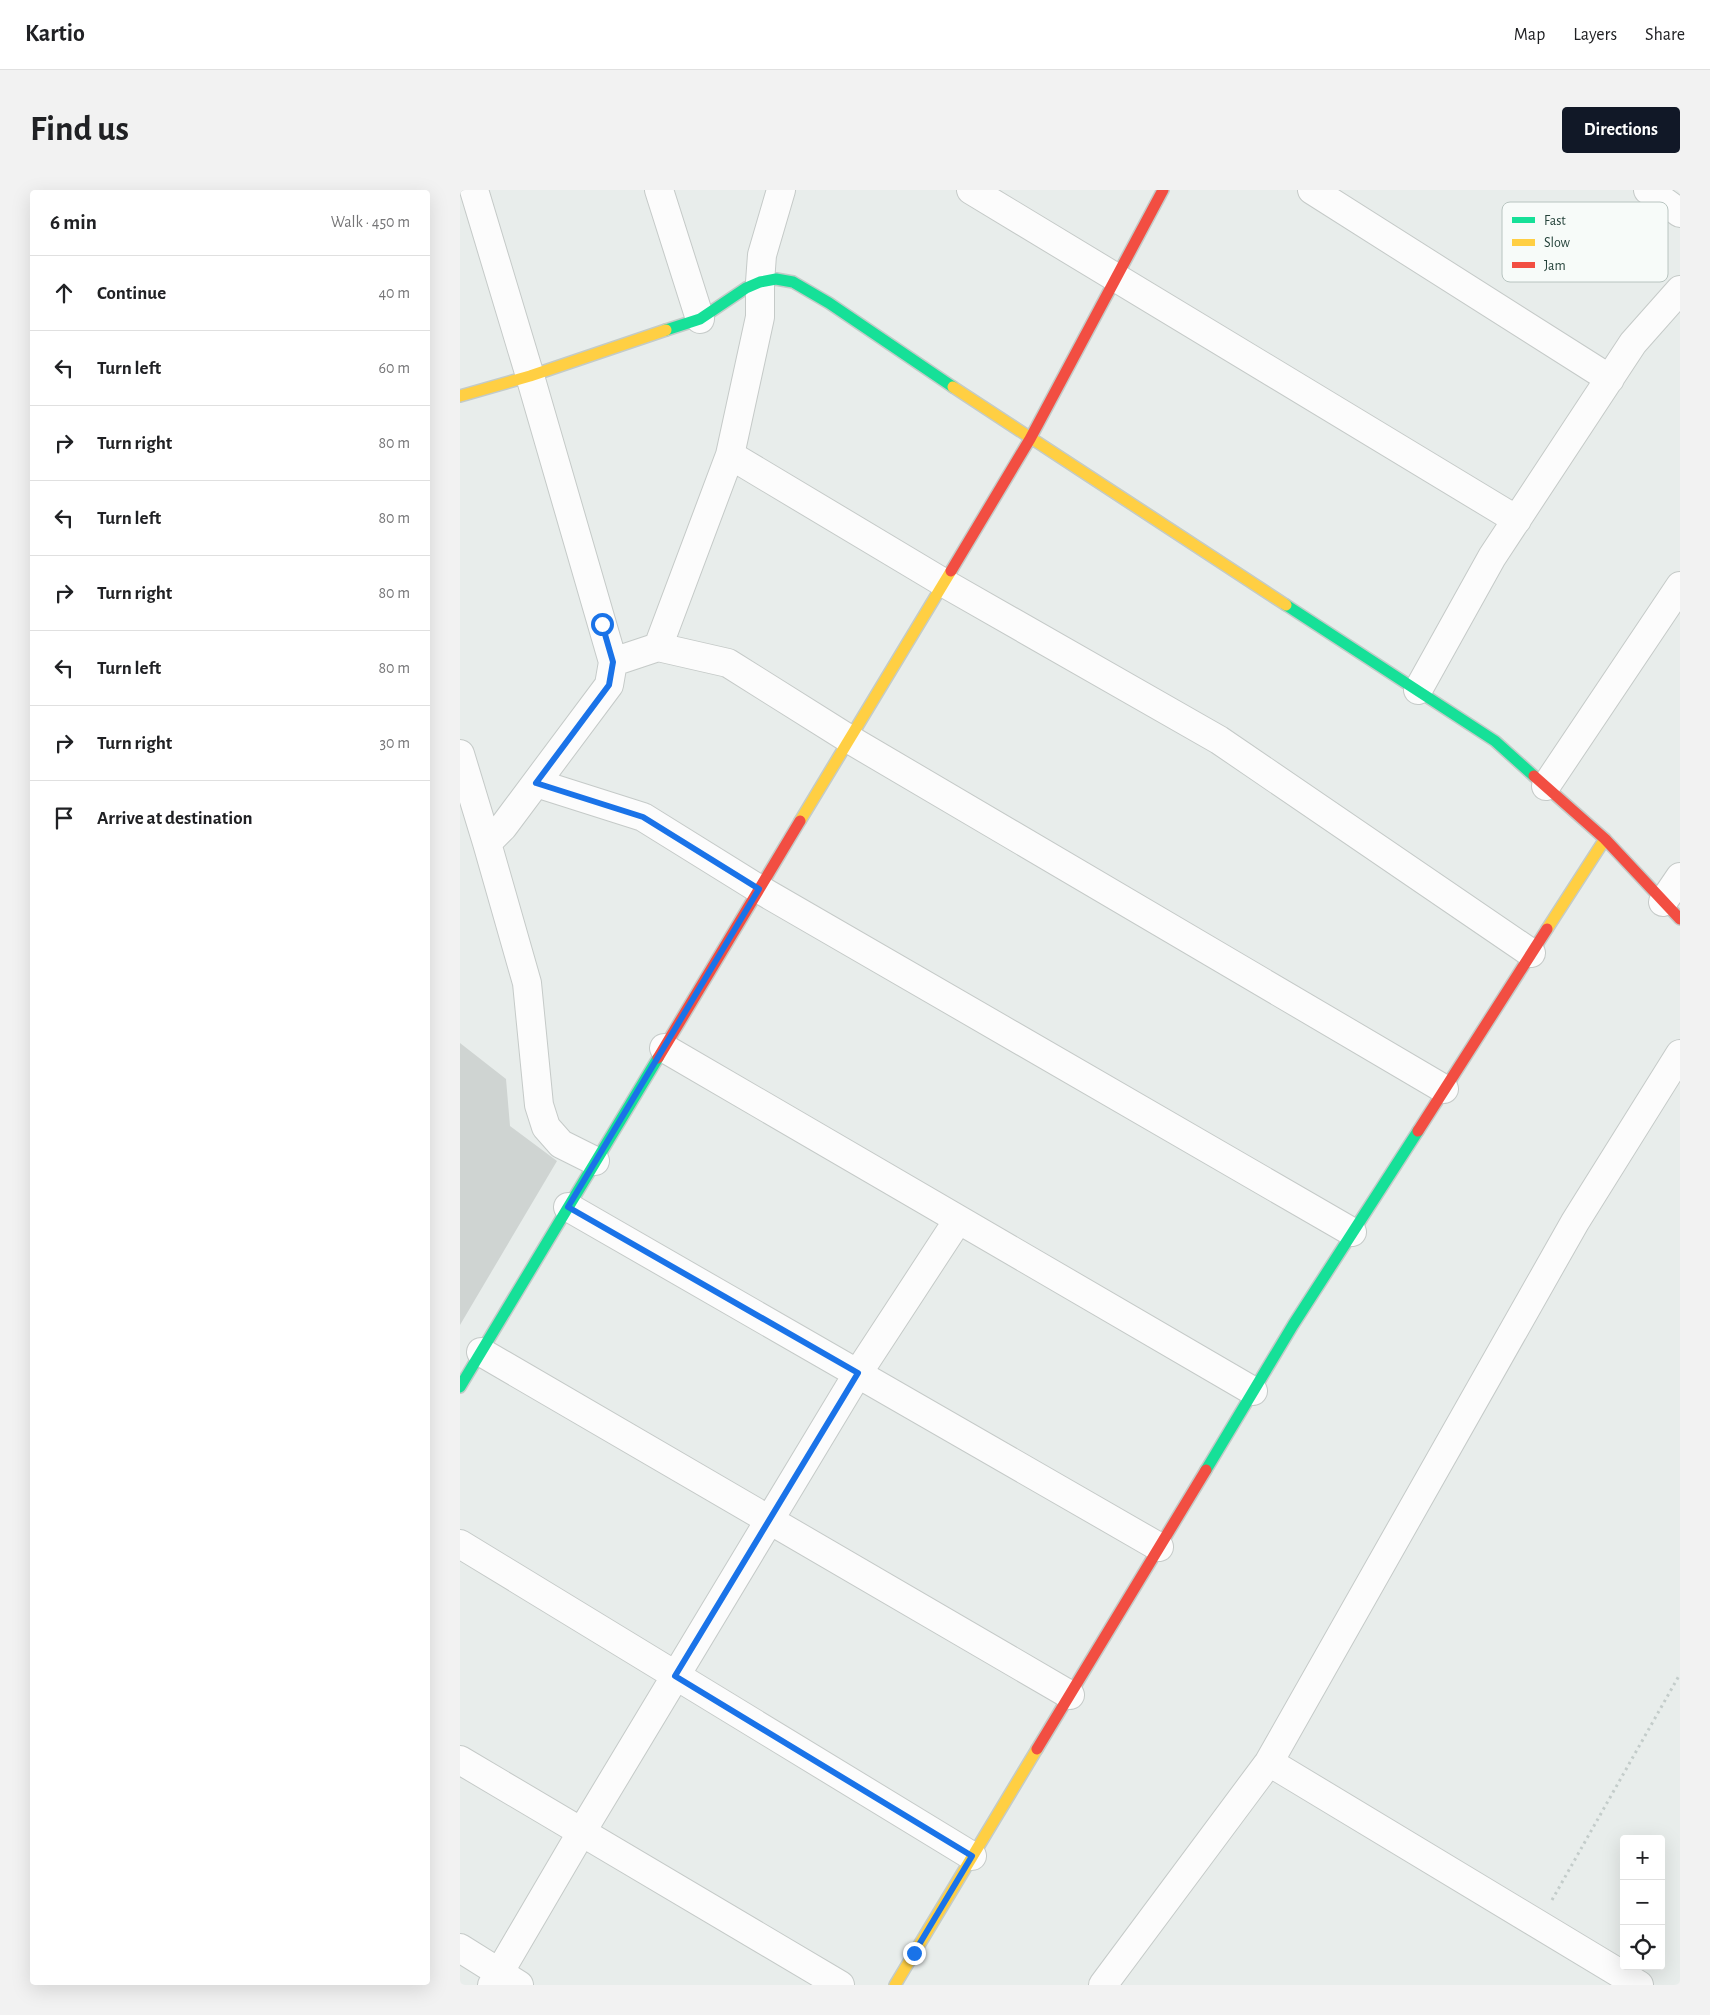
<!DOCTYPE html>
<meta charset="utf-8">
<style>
body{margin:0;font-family:"Alegreya Sans",sans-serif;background:#f2f2f2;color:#202124}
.controls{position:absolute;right:15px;bottom:15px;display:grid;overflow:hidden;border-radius:5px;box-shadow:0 5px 20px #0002}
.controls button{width:45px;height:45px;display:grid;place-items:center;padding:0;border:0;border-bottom:1px solid #e0e0e0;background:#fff;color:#202124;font:25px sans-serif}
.stop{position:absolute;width:15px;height:15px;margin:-11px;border:4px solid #1a73e8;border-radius:50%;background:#fff}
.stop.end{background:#1a73e8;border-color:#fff;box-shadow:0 1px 5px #0008}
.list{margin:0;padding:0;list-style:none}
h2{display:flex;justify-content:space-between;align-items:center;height:65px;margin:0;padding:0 20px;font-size:21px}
h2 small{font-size:16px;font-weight:400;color:#757577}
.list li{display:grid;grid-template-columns:32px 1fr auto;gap:15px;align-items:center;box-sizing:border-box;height:75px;padding:0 20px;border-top:1px solid #e0e0e0}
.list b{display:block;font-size:19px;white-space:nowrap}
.list em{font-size:16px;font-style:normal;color:#757577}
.icon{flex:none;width:28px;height:28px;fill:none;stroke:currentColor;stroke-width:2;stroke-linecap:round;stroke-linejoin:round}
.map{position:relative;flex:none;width:1220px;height:1795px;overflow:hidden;border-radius:5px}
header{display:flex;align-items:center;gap:30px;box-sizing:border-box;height:70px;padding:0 25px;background:#fff;border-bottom:1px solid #e0e0e0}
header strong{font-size:24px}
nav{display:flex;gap:28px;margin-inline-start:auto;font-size:18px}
.intro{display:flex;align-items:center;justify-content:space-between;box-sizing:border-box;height:120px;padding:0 30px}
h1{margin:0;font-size:35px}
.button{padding:12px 22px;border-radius:5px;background:#111827;color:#fff;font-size:18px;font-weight:700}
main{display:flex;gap:30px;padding:0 30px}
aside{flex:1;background:#fff;border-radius:5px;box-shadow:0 5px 20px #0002}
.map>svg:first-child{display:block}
</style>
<header>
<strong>Kartio</strong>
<nav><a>Map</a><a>Layers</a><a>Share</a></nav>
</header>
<div class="intro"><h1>Find us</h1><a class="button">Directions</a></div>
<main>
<aside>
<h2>6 min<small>Walk · 450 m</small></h2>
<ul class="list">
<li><svg class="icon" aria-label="ahead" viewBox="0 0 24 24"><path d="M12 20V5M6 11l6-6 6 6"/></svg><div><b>Continue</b></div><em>40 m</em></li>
<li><svg class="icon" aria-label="left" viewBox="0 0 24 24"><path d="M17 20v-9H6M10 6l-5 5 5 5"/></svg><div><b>Turn left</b></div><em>60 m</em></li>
<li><svg class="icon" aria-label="right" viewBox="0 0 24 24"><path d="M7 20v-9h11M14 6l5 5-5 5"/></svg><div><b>Turn right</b></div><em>80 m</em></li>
<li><svg class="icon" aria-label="left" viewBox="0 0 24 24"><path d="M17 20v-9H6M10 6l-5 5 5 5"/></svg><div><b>Turn left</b></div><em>80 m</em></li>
<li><svg class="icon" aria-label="right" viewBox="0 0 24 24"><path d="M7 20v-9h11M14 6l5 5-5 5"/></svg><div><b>Turn right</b></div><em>80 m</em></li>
<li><svg class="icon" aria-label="left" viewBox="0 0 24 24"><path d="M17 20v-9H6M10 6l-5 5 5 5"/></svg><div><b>Turn left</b></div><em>80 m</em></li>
<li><svg class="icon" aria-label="right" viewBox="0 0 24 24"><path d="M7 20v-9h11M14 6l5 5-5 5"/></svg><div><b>Turn right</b></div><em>30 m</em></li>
<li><svg class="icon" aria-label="arrive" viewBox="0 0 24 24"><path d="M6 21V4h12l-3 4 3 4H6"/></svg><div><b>Arrive at destination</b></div></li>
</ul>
</aside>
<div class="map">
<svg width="1220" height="1795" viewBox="0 0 1220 1795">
<rect width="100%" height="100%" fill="#e8edeb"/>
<!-- building -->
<path fill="#cfd4d2" d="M0 853 46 889 50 936 97 971 0 1135Z"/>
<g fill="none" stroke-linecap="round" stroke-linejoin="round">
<defs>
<path id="street" d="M14 0 70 186 153 472 149 495 43 637 27 653
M199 0 240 129
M511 0 1057 330
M852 0 1150 189
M1188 0 1220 23
M270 265 484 393 759 550 1071 763
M198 457 270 265 300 127V92L302 65 321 0
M153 472 198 457 268 473 389 549 984 899
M958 500 1032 367 1173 153 1220 100
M0 564 27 653 67 793 79 915 86 937 101 954 135 971
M76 593 183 627 299 699 892 1042
M1086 596 1220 396
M1203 712 1220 687
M204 858 793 1201
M108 1017 699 1357
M21 1162 610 1505
M0 1354 512 1666
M0 1570 380 1795
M809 1572 1179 1795
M0 1758 59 1795
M32 1795 121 1643 398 1183 498 1030
M643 1795 809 1572 1115 1032 1220 864"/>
<path id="fast" d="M206 140 240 129 286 98 300 92 316 89 333 92 369 113 493 197
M826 415 1035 551 1074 586
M0 1197 198 868
M746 1280 833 1135 958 941"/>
<path id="slow" d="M493 197 826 415
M0 206 70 186 206 140
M340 631 491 381
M1087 739 1145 649
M435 1795 577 1559"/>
<path id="jam" d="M491 381 570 249 703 0
M1074 586 1145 649 1220 729
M198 868 340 631
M958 941 1087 739
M577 1559 746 1280"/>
</defs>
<!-- street casing -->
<use href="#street" stroke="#c5cac8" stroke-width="30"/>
<!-- fast casing -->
<use href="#fast" stroke="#c3cbc8" stroke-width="14"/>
<!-- slow casing -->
<use href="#slow" stroke="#c3cbc8" stroke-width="14"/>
<!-- jam casing -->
<use href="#jam" stroke="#c3cbc8" stroke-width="14"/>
<!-- path -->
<path stroke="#c3ccca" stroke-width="3" stroke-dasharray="2.5 4" stroke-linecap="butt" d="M1092 1710 1220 1484"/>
<!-- street -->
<use href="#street" stroke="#fcfcfc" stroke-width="28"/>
<!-- fast -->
<use href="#fast" stroke="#16e098" stroke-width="11"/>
<!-- slow -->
<use href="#slow" stroke="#ffcf43" stroke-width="11"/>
<!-- jam -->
<use href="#jam" stroke="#f24e42" stroke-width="11"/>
</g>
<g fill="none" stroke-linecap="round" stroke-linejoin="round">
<!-- route -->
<path stroke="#1a73e8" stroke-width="6" d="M142 434 153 472 149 495 76 593 183 627 299 699 108 1017 398 1183 215 1486 512 1666 454 1763"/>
</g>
<!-- legend -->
<rect x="1042" y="12" width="166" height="80" rx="8" fill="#f7fbf9" stroke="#b8c4c0" stroke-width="1"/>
<rect x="1052" y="27" width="23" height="6" fill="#16e098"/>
<rect x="1052" y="49" width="23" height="7" fill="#ffcf43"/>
<rect x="1052" y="72" width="23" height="6" fill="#f24e42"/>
<g font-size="14" fill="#24423a">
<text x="1084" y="35">Fast</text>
<text x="1084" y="57">Slow</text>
<text x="1084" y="80">Jam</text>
</g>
</svg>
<div class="controls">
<button>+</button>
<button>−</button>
<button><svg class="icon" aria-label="locate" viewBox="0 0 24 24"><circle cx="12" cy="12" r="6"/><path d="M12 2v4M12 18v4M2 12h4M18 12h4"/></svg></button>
</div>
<div class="stop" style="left:142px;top:434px"></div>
<div class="stop end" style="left:454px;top:1763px"></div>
</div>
</main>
